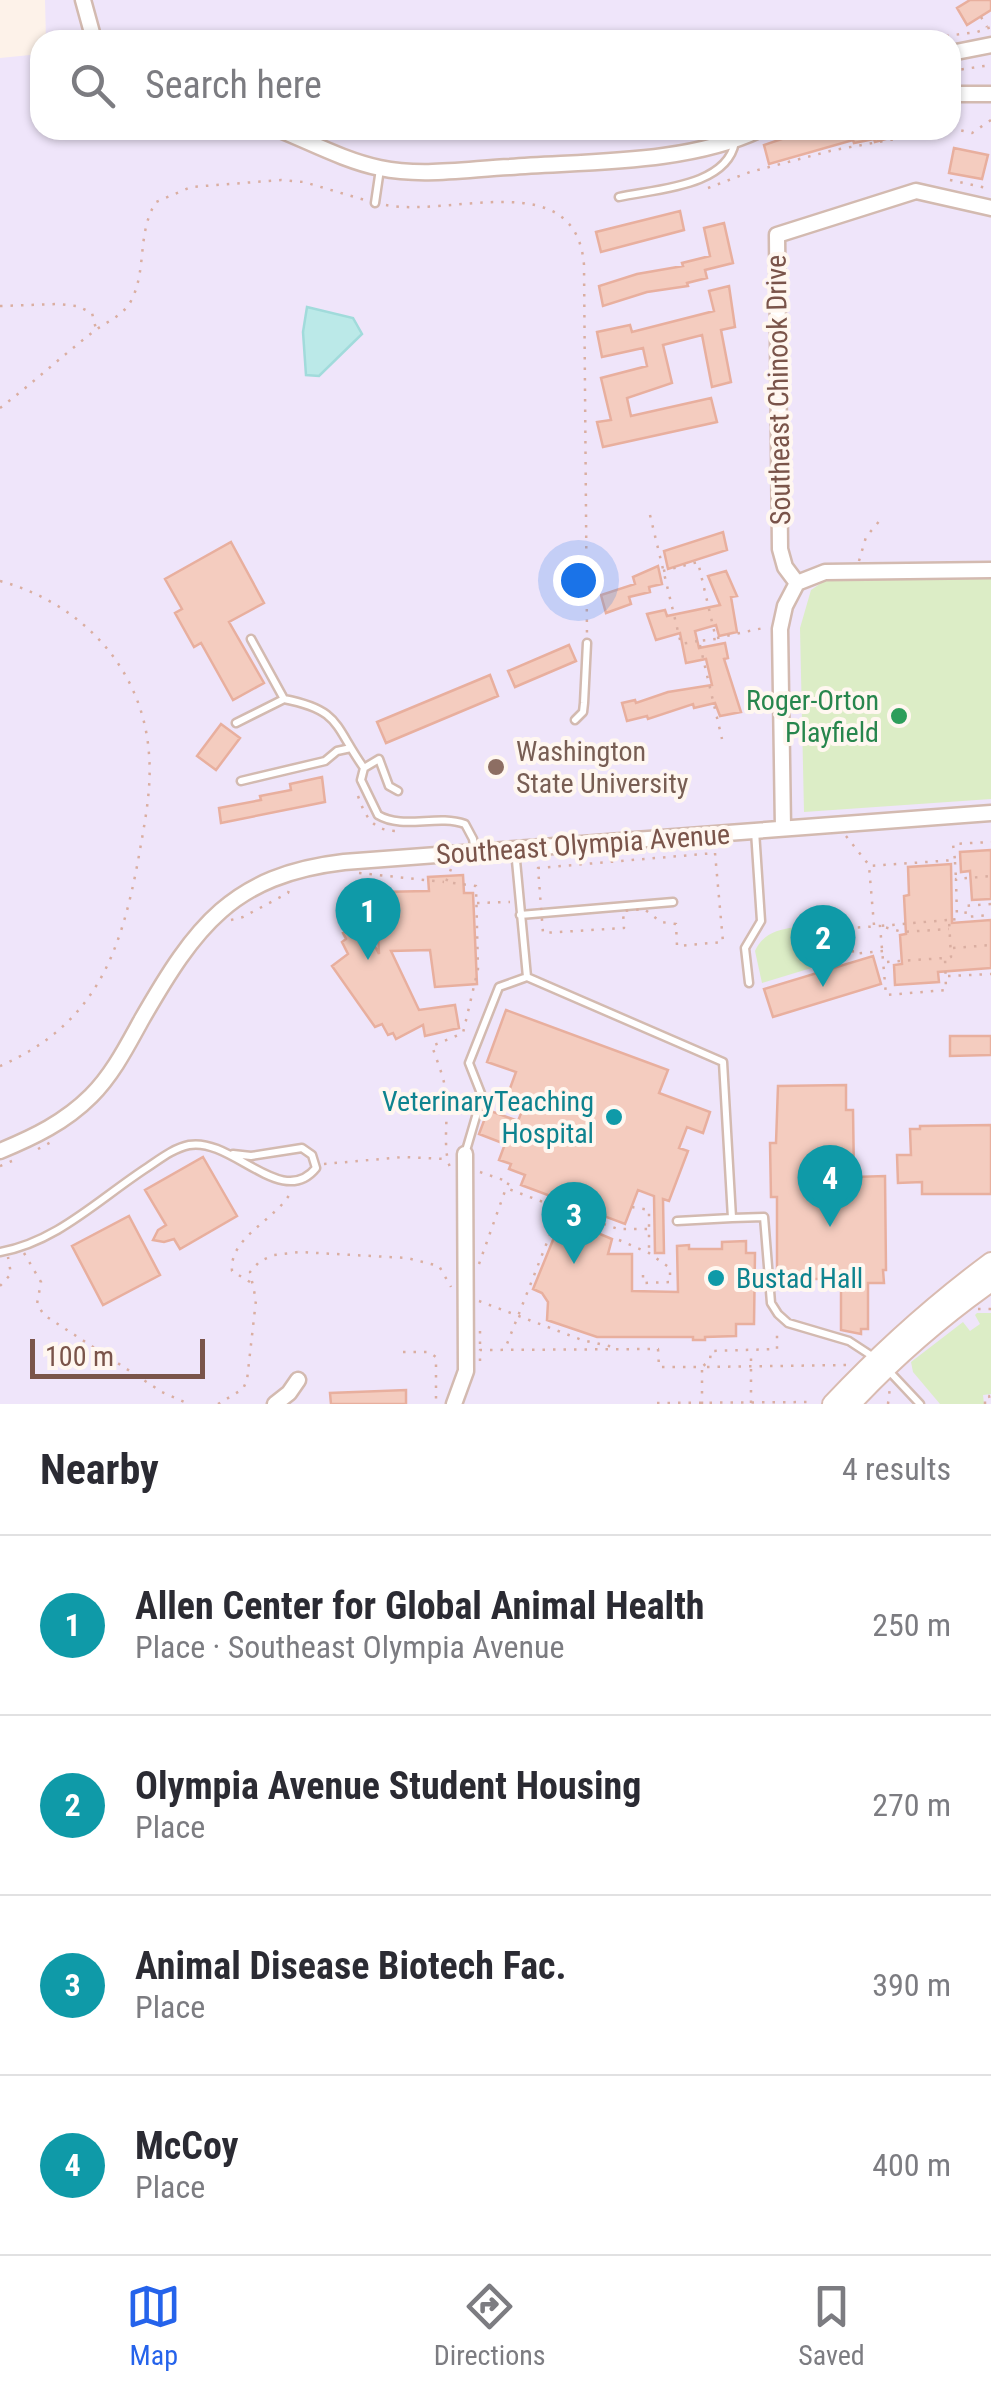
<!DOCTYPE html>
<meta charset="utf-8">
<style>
body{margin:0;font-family:"Roboto Condensed",sans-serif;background:#f7f7f7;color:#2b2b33}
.scale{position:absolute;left:30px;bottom:25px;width:175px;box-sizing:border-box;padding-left:10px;border:5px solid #7a544a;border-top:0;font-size:28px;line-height:35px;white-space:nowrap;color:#7a544a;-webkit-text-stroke:8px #fff7f0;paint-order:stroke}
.you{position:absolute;left:578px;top:580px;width:35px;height:35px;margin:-25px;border:8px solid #fff;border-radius:50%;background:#1a73e8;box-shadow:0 0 0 15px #1a73e833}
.badge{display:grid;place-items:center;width:65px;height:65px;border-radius:50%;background:#2563eb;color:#fff;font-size:32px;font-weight:700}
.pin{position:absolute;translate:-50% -82px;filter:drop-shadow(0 2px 5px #0008)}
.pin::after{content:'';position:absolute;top:52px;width:35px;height:30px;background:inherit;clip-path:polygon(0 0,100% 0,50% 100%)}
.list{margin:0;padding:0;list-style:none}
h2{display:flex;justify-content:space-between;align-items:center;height:130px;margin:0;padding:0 40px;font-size:42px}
h2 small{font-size:32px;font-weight:400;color:#7c7c81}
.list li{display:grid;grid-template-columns:65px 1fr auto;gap:30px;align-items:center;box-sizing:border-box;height:180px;padding:0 40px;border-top:2px solid #e1e1e2}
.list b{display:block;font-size:38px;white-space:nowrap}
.list p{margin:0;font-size:32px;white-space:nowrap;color:#7c7c81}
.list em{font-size:32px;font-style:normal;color:#7c7c81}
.icon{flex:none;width:55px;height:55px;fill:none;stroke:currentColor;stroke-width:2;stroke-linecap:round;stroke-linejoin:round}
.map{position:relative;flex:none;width:991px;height:1404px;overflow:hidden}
.search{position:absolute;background:#fff;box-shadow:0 2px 8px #0004;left:30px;right:30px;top:30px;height:110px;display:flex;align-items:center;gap:25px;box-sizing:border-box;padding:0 35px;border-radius:30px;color:#7c7c81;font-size:38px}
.sheet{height:850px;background:#fff}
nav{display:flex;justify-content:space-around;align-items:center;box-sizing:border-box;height:140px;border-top:2px solid #e1e1e2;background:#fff;font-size:28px;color:#7c7c81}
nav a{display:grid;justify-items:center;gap:5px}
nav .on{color:#2563eb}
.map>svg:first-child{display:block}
</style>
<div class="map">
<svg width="991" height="1404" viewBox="0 0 991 1404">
<rect width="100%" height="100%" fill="#fdf2e9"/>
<!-- education -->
<path fill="#efe5fa" d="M45 0H991V1404H0V58L40 54V130H951V40H46Z"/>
<!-- green -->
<path fill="#dcedc6" d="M827 579H991V799L804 812 800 628 811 590Z
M832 926 835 935 848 934 849 949 840 950 841 959 762 983 755 951C768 922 804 928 832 926Z
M977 1313H991V1394L983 1395 984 1404H940L913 1372 911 1362 963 1322 970 1331 980 1324 975 1315Z"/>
<!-- water -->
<path fill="#bbe9e8" stroke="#a1dbdb" stroke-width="2.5" d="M307 307 353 318 362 334 319 376 306 375 303 332Z"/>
<!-- building -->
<path fill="#f4ccbf" stroke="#e8af9e" stroke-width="2.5" d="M970 0H991V10L967 25 957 8Z
M808 130H907L908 133 875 142 874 139 854 143 853 140 769 164 764 145Z
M954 148 988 155 982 179 949 173Z
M680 211 684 230 601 252 596 232Z
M724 223 733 263 705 270 707 278 687 283 688 286 647 292 603 306 599 286 637 274 683 266 682 263 710 256 704 228Z
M729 286 735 327 721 330 731 382 712 387 702 335 663 345 672 383 627 398 631 416 711 398 717 422 603 447 597 422 611 420 601 378 647 366 643 348 602 357 597 332 630 325 632 332 714 311 709 291Z
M723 532 727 550 668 569 664 551Z
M231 542 264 603 229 622 264 683 233 700 201 643 194 647 175 613 182 609 165 579Z
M658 566 662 584 649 587 650 592 629 597 631 604 606 613 601 595 635 584 633 577Z
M726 571 737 596 731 597 737 632 719 636 716 625 695 631 699 648 725 643 728 658 724 659 741 712 720 716 715 703 694 708 693 704 648 719 647 716 627 721 622 703 635 700 636 703 668 692 712 685 706 659 686 663 680 633 656 640 647 614 665 610 667 616 720 605 708 576Z
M569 645 576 661 515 687 508 671Z
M490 675 498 696 386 743 377 722Z
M221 724 240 738 216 770 197 756Z
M322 777 325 802 221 823 219 808 261 800 260 796 291 790 290 784Z
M991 850V899L972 900 970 871 961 872 960 852Z
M951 864 952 923 991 920V968L938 972 939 982 895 985 894 965 902 964 900 935 906 934 904 896 909 895 908 867Z
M463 875 464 893H473L477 984 435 987 430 950 391 951 419 1010 455 1005 459 1028 425 1036 423 1025 396 1039 393 1033 388 1035 382 1024 375 1027 332 966 348 954 342 942 346 939 343 933 363 923 379 954 376 892 429 891 428 877Z
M873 956 881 984 773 1017 764 989Z
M506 1010 668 1070 659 1093 710 1112 703 1133 687 1127 679 1148 688 1151 669 1201 663 1199 664 1253H655L654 1196 638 1190 625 1224 521 1185 525 1175 509 1169 511 1164 499 1160 505 1144 479 1134 488 1110 518 1121 526 1101 508 1094 516 1072 487 1062Z
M950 1036H991V1055L950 1056Z
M846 1085V1110H853L854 1177 885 1176 886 1270H883L884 1283H868V1329H861V1334L841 1330V1279H793V1271H777V1197H771L770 1143H776L778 1086Z
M991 1125V1194H922V1182L898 1183 897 1155H911L910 1129H920V1126Z
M203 1157 237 1216 180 1249 174 1239 164 1242 153 1240 158 1230 166 1225 145 1190Z
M129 1216 160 1275 103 1305 72 1246Z
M562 1218 612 1239 608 1254H632V1291L678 1292 677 1246 689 1245V1249H722V1242L746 1241V1253H755L754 1324H736V1336L705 1337V1340H693V1337H597L547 1320 548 1302 542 1293 533 1289Z
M406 1390V1404H331L330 1393Z"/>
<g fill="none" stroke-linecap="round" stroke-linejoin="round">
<defs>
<path id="lane" d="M619 197C655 189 727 187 735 142
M375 203 380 169
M251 639 284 699C341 710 334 726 364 768
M575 720 583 712 584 703 587 643
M236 723 284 699
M241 781 325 761 337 751 351 748
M398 791 389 786 379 759 364 768 361 780 378 815C403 830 437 814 465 824L473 839 475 852
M515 850 527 977 723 1062 732 1218 764 1217 771 1303 778 1314 788 1323 849 1341 875 1358
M520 915 673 902
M749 983 745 948 761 921 755 831
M465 1154 482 1096 469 1063 499 987 527 977
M677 1221 732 1218
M0 1252C57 1242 100 1198 148 1167 160 1159 174 1148 189 1145 232 1137 282 1210 316 1168L312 1155 302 1148 251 1156 233 1154
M888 1370 920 1404"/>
<path id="street" d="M83 0 94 40
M951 53 991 45
M951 94H991
M280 130C312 143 346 161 380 168 422 177 468 169 510 167 589 161 687 164 759 130
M797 583 785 567 780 549 777 235 916 191 991 208
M783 828 780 629 785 606 797 583 825 572 991 570
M0 1151C34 1137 65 1122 91 1096 113 1074 127 1046 142 1019 195 927 232 875 344 862L991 813
M275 1404 289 1393 298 1380
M454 1404 466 1371 465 1154"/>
<path id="secondary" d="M832 1404C881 1352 933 1305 991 1262
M851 1404C894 1358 940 1318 991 1282"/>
</defs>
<!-- lane casing -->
<use href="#lane" stroke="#d3bab0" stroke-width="11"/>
<!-- street casing -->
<use href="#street" stroke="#d3bab0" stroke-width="19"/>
<!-- secondary casing -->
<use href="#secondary" stroke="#d9bbb0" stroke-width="22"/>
<!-- path -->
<path stroke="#daaea1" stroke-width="2.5" stroke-dasharray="2.5 8" stroke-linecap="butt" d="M981 17 987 27
M915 40 977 32 991 27
M951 71 991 65
M951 128 972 133 991 120
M950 180 991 189
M708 188 750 172 834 150 945 130
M386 205C451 218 576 164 584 265L587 636
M0 306 57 304 77 306 92 313 96 329
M0 408C33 383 64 354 97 329 110 320 125 314 132 299 147 268 137 232 156 202L191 187 281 180 304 182 368 201
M650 515 681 644 698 641
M859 561 866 537 881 519
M663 571 698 562 716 639 699 641 722 739
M0 581C81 603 143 668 149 754 152 790 144 826 138 861 120 956 94 1025 0 1066
M717 638 768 627
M358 796C365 816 372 830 395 831
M846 836 869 865
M715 853 723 942 677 946 676 924 661 922 644 909 623 911 624 928 543 933 538 868Z
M955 862 956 879
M451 869 446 882 476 886 478 969 463 1033 432 1046C437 1061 444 1077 446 1093 449 1116 441 1153 452 1171
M359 873 444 882
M477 903 510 902
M991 904 965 906 966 917 991 915
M231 920 243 917 288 893 291 885
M947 920 880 926 903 932 949 929
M874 925 869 866 955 860 953 844 991 842
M953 948 991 945
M883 951 853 954 851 928 880 926C882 949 884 972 886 995L946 990 945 958 951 957 949 920 957 919 956 879 991 876
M887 962 944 958
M948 976 991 974
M38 1149 53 1141
M324 1164 404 1157 445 1159
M0 1166 12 1161
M480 1172 509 1182 506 1188 543 1202 557 1217 505 1349
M544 1203 618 1229H648
M632 1207 649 1210V1252
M619 1240 649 1253 670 1268V1282L643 1283V1270
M24 1253 41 1282 37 1304 44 1315 162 1392 189 1404
M479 1264 505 1191
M250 1282 232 1271C229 1237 276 1220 291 1192
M0 1286 11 1274 8 1257
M479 1301 582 1340 618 1348
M978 1309H991
M480 1331V1348
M403 1352H429L436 1357V1404
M480 1361V1350L658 1349 659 1367H702L710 1360 711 1351 777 1349V1332
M657 1403 814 1402
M751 1403V1351
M218 1404 243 1389 247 1380 256 1300 250 1272 260 1261 274 1255 300 1252 407 1258 439 1266 451 1287
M702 1404V1367L849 1365
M888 1404 890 1387
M985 1404V1397L989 1396 991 1403"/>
<!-- lane -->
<use href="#lane" stroke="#fff" stroke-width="6"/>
<!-- street -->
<use href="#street" stroke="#fff" stroke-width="14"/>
<!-- secondary -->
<use href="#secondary" stroke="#fff" stroke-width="18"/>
</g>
<!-- markers -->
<circle fill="#2e9e5b" stroke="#fff7f0" stroke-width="4" cx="899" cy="716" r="10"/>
<circle fill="#8d6e63" stroke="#fff7f0" stroke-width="4" cx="496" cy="767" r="10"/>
<g fill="#0f9aa8" stroke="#fff7f0" stroke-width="4">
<circle cx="614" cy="1117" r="10"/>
<circle cx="716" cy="1278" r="10"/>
</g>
<g text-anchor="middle" stroke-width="8" stroke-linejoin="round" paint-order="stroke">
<!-- street labels -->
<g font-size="28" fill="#7a544a" stroke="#fff7f0">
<text transform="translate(778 390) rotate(-91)" y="10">Southeast Chinook Drive</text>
<text transform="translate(583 844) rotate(-4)" y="10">Southeast Olympia Avenue</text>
</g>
<!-- leisure labels -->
<g font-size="28" fill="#27864d" stroke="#fff7f0" text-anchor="end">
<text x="879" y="710">Roger-Orton<tspan x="879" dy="32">Playfield</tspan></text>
</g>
<!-- education labels -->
<g font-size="28" fill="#785e54" stroke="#fff7f0" text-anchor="start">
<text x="516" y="761">Washington<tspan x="516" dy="32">State University</tspan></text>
</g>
<!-- culture labels -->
<g font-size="28" fill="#0d838f" stroke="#fff7f0" text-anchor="end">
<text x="594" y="1111">VeterinaryTeaching<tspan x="594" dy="32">Hospital</tspan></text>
<text x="736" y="1288" text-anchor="start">Bustad Hall</text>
</g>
</g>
</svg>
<div class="scale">100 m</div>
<div class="you"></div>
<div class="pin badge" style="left:368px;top:960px;background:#0f9aa8">1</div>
<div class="pin badge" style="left:823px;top:987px;background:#0f9aa8">2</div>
<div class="pin badge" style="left:574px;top:1264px;background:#0f9aa8">3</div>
<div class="pin badge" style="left:830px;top:1227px;background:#0f9aa8">4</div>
<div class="search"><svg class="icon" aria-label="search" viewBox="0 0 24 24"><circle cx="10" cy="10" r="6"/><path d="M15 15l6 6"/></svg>Search here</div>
</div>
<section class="sheet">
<h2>Nearby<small>4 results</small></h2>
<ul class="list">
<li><span class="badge" style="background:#0f9aa8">1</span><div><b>Allen Center for Global Animal Health</b><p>Place · Southeast Olympia Avenue</p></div><em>250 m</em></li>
<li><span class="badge" style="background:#0f9aa8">2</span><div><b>Olympia Avenue Student Housing</b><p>Place</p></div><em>270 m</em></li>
<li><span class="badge" style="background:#0f9aa8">3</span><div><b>Animal Disease Biotech Fac.</b><p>Place</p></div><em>390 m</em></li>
<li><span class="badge" style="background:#0f9aa8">4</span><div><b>McCoy</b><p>Place</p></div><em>400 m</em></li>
</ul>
</section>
<nav>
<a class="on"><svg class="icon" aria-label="map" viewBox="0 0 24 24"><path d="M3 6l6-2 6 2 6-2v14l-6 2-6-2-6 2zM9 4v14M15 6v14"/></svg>Map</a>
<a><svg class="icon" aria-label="directions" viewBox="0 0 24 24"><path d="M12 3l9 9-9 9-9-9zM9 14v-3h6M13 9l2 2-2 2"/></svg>Directions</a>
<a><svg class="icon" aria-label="saved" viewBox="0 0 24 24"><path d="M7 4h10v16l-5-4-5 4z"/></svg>Saved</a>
</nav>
